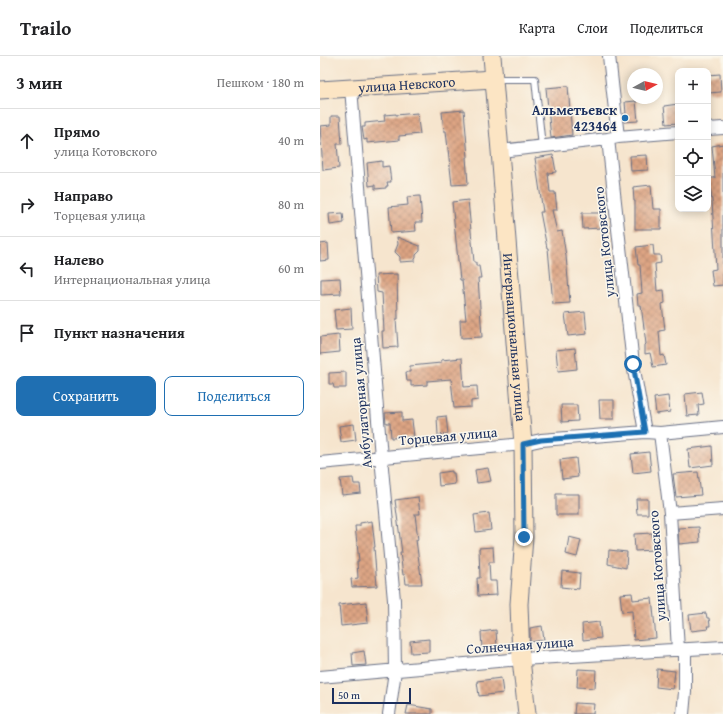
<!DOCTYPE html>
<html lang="ru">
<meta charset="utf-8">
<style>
body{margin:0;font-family:"Gentium Book Plus",serif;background:#f2f2f2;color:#202124}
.controls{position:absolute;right:12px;top:12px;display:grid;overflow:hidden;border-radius:8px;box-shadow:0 2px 10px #0003}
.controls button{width:36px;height:36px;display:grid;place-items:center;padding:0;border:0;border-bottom:1px solid #e0e0e0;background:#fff;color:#202124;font:20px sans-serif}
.compass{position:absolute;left:307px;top:12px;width:36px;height:36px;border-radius:50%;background:#fff;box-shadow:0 2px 10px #0003;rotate:82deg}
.scale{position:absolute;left:12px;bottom:10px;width:79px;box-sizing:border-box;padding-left:4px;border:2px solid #1b2f5e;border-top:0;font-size:11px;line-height:14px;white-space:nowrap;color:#1b2f5e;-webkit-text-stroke:3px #fbf7ec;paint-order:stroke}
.stop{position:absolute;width:12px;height:12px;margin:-9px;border:3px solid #1f6fb2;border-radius:50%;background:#fff}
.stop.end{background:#1f6fb2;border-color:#fff;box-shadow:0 1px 4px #0008}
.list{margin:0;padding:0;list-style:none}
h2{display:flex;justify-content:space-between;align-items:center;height:52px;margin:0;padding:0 16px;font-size:17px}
h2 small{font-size:13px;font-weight:400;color:#757577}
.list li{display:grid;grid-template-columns:26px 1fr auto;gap:12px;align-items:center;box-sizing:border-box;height:64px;padding:0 16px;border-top:1px solid #e0e0e0}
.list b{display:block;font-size:15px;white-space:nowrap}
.list p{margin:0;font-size:13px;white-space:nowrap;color:#757577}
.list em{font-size:13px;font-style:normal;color:#757577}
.actions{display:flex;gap:8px;padding:12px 16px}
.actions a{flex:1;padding:9px 0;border:1px solid #1f6fb2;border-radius:8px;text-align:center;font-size:14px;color:#1f6fb2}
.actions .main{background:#1f6fb2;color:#fff}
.icon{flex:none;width:22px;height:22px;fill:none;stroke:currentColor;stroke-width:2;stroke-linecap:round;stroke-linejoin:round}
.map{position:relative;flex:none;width:403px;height:658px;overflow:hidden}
header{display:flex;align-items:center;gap:24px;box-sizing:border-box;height:56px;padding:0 20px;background:#fff;border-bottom:1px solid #e0e0e0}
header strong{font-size:19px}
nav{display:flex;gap:22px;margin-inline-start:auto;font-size:14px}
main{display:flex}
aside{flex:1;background:#fff}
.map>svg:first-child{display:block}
</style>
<header>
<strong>Trailo</strong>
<nav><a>Карта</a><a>Слои</a><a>Поделиться</a></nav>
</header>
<main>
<aside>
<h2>3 мин<small>Пешком · 180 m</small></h2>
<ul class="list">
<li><svg class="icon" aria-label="ahead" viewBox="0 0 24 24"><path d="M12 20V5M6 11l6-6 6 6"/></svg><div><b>Прямо</b><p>улица Котовского</p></div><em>40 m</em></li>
<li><svg class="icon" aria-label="right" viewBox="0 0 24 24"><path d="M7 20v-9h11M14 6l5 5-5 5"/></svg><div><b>Направо</b><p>Торцевая улица</p></div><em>80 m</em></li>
<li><svg class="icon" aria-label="left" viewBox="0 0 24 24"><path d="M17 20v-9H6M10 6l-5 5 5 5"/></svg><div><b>Налево</b><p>Интернациональная улица</p></div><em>60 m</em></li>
<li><svg class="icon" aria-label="arrive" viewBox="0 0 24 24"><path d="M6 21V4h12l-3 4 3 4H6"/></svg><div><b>Пункт назначения</b></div></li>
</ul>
<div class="actions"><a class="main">Сохранить</a><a>Поделиться</a></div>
</aside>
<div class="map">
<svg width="403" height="658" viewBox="0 0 403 658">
<defs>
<pattern id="building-cross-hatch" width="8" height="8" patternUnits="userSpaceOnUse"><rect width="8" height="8" fill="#dda483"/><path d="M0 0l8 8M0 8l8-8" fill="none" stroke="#b2866e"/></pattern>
</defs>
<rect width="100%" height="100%" fill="#fbf7ec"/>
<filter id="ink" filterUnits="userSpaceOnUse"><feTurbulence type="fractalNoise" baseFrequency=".025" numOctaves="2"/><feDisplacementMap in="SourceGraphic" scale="8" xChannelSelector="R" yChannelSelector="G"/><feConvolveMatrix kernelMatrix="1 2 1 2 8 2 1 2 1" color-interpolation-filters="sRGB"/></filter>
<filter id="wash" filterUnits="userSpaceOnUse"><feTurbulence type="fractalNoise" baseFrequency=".012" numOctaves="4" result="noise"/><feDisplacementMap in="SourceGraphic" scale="16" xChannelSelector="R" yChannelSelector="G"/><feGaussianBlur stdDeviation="0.9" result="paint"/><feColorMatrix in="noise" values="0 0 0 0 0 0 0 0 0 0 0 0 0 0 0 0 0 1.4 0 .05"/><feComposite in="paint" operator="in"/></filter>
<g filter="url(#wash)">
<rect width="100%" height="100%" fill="#f6e5ce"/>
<g id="blocks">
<!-- building -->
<path fill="url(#building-cross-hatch)" d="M400 18 401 36 388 37V19Z
M248 30 252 79 231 82 226 32Z
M316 45 318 65 304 66 303 58H306L305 46Z
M358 48V67L346 68 344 50Z
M144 54 148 101H146L148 128 132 129 126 75H124L122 56Z
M97 57 100 78 79 80V84L47 87V83L44 84 42 71H45V67L65 65 64 59 76 58V59Z
M11 60H20L22 88H17L19 112 3 114 0 70 11 69Z
M403 88V229L393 230 391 214 396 213 392 145 389 122H395L392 90Z
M233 99 236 116 228 117 230 136H235L237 154H232L237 176 242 175 246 200 250 247 233 248 228 192H227L220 156H223L215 102Z
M327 99 328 114 311 115 310 100Z
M62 105V111L69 110 71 126H67L68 130H66V132L55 133V129L49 130 47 107Z
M331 129 333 153H341V173H315V145H314L313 131Z
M100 140 102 166H95L96 175 71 177 69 151 88 149 87 141Z
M148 144 154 206H156V210H159L161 222H158L162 281 141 282 140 264H146L142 224H140L132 146Z
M23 157 24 167 10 169 9 158Z
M262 157H280L281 172 263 173Z
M77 181 100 190V195L96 199V202L95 203V205L80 206V201L75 196 78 188Z
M8 187 9 204 0 205V188Z
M333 189 334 199H340L341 207 335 208 337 235 344 234 345 247 342 248 345 274 339 275 341 300 344 299 346 309 333 311 330 297 325 298V289L326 288 321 249H318L317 238 322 237 320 209H318L316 191Z
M77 218 78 263H76L78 291 63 292 62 275H64L62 237 57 236 56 219Z
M20 222 21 238 1 239V223Z
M31 252 32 273 16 274 14 254Z
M265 256 267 278 248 280 245 258Z
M19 279 20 296 0 298V281Z
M255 292 257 313 238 315 236 294Z
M142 302 144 331 157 330 158 344 151 345V351L134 352 131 323 107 325V329L91 330V325H87L86 316H90V310L121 307V304Z
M26 316V332H14L13 328H9V317Z
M382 336 384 348 378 349 379 359 367 360 365 338Z
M348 340 350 356 336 358 334 342Z
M279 344H294V363H280Z
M241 349H257L258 365 242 366Z
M82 356V365L92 364 94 381 71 382 70 367H66L65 357Z
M126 360 128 378 118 379 117 361Z
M34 368 36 384 21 386 19 370Z
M392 390 393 409 370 412 368 393Z
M329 396 331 415 313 417 311 398Z
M256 402 258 421 242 423 240 404Z
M168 412 171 425 157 427 155 414Z
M132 415V417H134L135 428 119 430 118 417Z
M378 416 381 439 356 441 353 418Z
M33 422 34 428H40L41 437 22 439 20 423Z
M236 438H259V459H236Z
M98 441 100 458H95L98 484H96L102 528H86L85 519H83L80 497H82L75 444Z
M316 443H328V458H317Z
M169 457 171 474 156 476 154 459Z
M52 465 55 491H54L57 530 32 531 31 523 38 522 37 505H39L35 470H40V467Z
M379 471 380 486 359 488 358 472Z
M332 477 333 494 315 495 314 478Z
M249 481 261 484 257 501 246 498Z
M173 491 174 506H169L170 525H176L177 539 158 540 157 522H160L159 492Z
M289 494 307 496 306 512 288 508Z
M242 515 260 517 259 533 241 531Z
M312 537 313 544 332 542 336 582 314 584 312 555 302 556 300 538Z
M46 546 48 567 21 570 19 549Z
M386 557 387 562H389L390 570H387L388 573 371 575 369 559Z
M279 566 281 582 263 584 262 568Z
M222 570 224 584 210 586V572Z
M176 574 177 591 162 593 161 576Z
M109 583V596L91 597 90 585Z
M44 595 46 609 33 610 32 597Z
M258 613 276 614 275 632 257 631Z
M337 613 355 615 353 633 336 631Z
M181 622 183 637 159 640 157 625Z
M255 647 274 648 273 658H254Z
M88 649 112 653V658H86Z"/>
</g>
</g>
<g filter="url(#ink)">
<use href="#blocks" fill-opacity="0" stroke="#686f85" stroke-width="1"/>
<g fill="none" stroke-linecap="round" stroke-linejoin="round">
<defs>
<path id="lane" d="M175 23H215L222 91"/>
<path id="street" d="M289 0 298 81 288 83 313 308 325 376
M31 32 61 401 74 544 75 615 69 658
M388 73 403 72
M298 81 358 76
M180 95 288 83
M340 377 350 457 358 594
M0 407 203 388 221 384 325 376 340 377 403 371
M350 457 403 453
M0 621 201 603 403 591
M363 658 365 636V593"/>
<g id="secondary">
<path id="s1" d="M172 0 180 95 203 388 204 481 199 548 201 603 207 658"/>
<path id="s2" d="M0 34 173 23"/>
</g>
</defs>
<!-- lane casing -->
<use href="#lane" stroke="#686f85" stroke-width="8"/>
<!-- street casing -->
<use href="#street" stroke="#686f85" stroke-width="14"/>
<!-- secondary casing -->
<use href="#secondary" stroke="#686f85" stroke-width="19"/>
<!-- lane -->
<use href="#lane" stroke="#fff" stroke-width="6"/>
<!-- street -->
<use href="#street" stroke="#fff" stroke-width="12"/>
<!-- secondary -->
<use href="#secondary" stroke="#fce5c4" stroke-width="17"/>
</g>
</g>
<g fill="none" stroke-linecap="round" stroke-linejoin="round" filter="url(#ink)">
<!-- route -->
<path stroke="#1f6fb2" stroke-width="5" d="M204 481 203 388 221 384 325 376 313 308"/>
</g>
<!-- markers -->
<circle fill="#1f6fb2" stroke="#fbf7ec" stroke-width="1.5" cx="305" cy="62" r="4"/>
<g text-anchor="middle" stroke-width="3" stroke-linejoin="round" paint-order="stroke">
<!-- street labels -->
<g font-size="14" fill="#1b2f5e" stroke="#fbf7ec">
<text dy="5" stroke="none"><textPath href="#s2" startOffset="87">улица Невского</textPath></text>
<text transform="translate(284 186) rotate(-96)" y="5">улица Котовского</text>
<text dy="5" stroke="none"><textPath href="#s1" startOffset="282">Интернациональная улица</textPath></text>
<text transform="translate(41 347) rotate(-95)" y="5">Амбулаторная улица</text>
<text transform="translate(128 380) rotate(-5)" y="5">Торцевая улица</text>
<text transform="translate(337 510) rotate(-94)" y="5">улица Котовского</text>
<text transform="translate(200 589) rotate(-4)" y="5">Солнечная улица</text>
</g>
<!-- poi labels -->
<g font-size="14" font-weight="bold" fill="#1b2f5e" stroke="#fbf7ec" text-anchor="end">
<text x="297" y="59">Альметьевск<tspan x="297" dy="16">423464</tspan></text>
</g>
</g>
</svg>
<div class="controls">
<button>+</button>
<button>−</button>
<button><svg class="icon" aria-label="locate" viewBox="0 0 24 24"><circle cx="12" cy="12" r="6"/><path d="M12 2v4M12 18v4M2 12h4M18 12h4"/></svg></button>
<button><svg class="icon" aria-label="layers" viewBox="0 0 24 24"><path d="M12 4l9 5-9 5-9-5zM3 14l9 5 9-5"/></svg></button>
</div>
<svg class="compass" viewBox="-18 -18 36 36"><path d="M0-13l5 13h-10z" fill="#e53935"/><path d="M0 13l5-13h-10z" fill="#757577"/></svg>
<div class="scale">50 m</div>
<div class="stop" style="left:313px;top:308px"></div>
<div class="stop end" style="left:204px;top:481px"></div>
</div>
</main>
